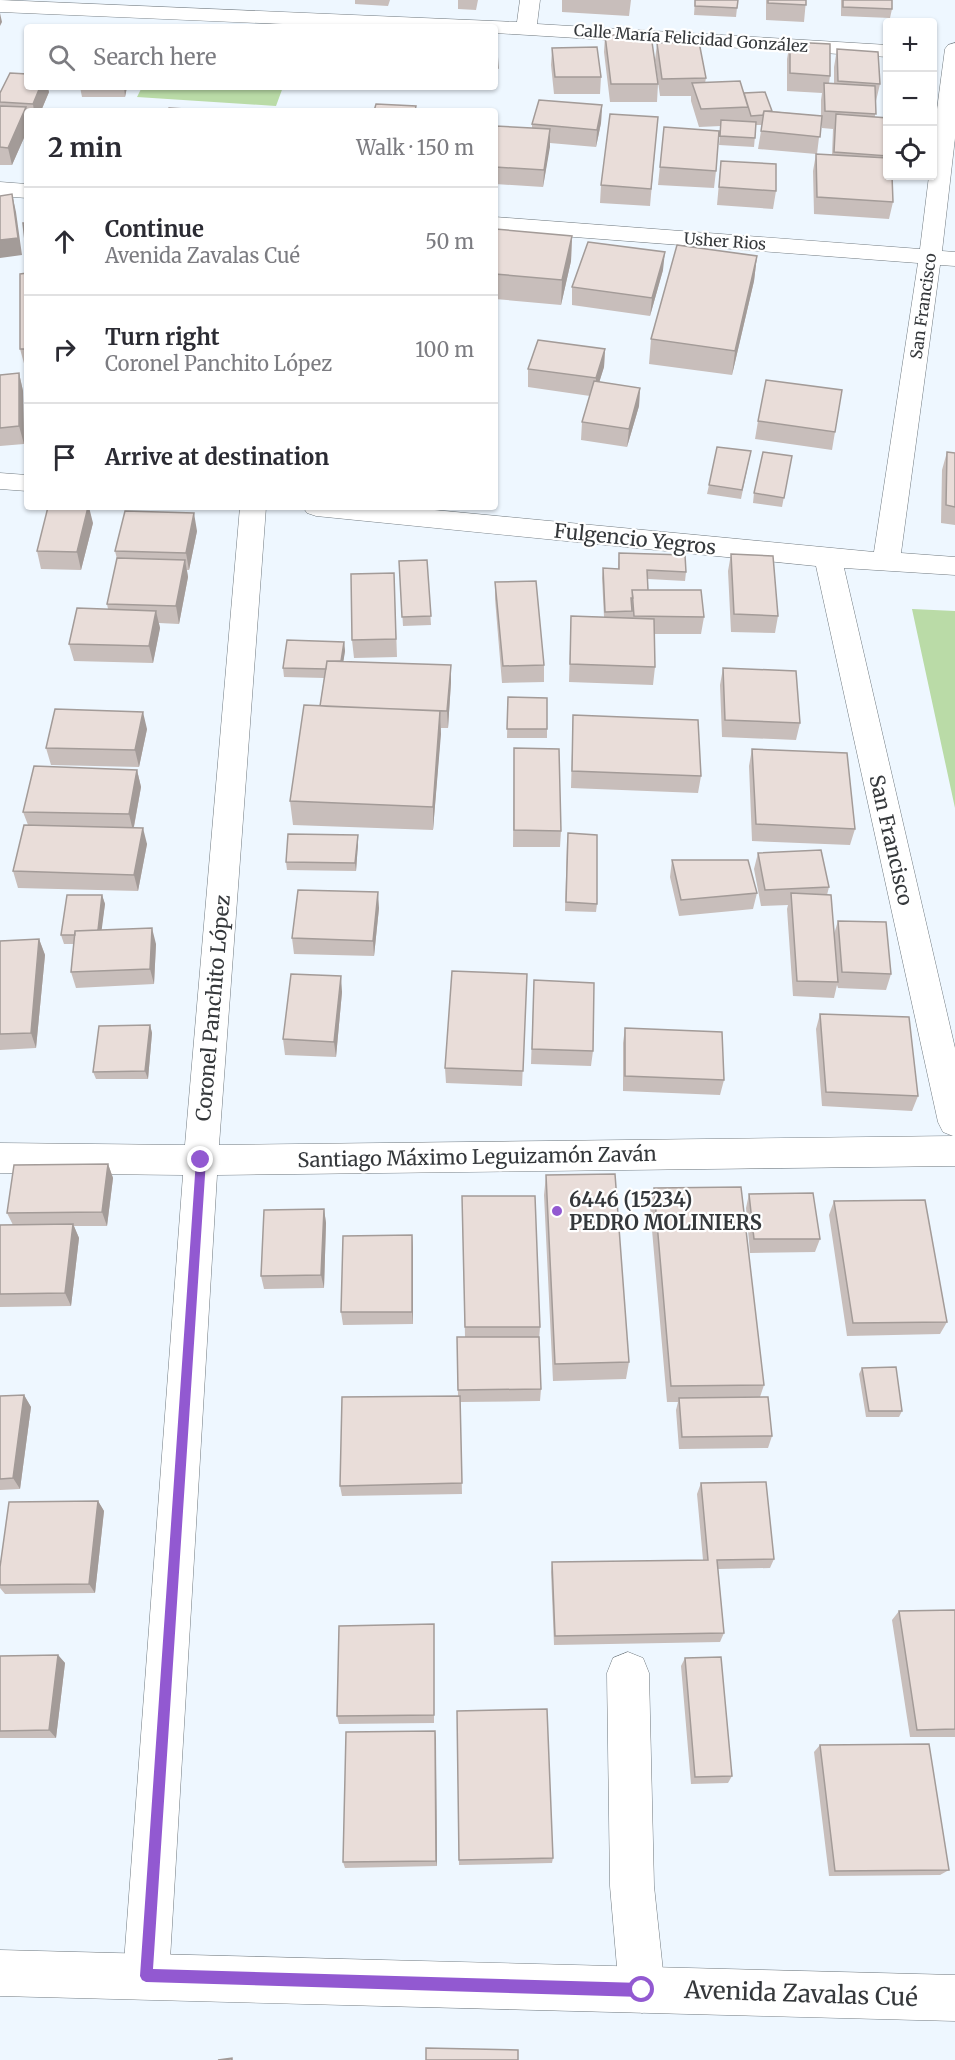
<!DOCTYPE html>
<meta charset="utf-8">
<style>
body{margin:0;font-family:Merriweather,serif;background:#f2f2f3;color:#2b2b33}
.controls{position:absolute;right:18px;top:18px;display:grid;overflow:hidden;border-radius:6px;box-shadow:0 2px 4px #0004}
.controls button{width:54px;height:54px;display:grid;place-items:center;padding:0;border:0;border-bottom:2px solid #e1e1e2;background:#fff;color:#2b2b33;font:30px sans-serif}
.stop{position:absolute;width:18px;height:18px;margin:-14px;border:4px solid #9259d1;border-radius:50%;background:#fff}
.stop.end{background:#9259d1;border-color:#fff;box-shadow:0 2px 6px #0008}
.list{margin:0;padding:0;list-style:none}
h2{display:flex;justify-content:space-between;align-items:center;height:78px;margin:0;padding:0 24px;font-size:26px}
h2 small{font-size:20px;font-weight:400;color:#7c7c81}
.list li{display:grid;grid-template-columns:39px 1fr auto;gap:18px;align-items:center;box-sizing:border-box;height:108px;padding:0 24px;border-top:2px solid #e1e1e2}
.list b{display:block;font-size:22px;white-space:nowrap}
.list p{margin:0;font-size:20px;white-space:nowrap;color:#7c7c81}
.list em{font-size:20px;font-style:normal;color:#7c7c81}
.icon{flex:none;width:33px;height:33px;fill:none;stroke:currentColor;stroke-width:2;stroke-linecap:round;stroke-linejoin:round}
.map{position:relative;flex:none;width:955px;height:2060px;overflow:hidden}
.search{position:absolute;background:#fff;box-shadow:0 2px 4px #0004;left:24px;top:24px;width:474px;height:66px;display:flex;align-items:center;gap:15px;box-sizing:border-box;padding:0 21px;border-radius:6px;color:#7c7c81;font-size:22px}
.panel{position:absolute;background:#fff;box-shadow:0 2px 4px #0004;left:24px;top:108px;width:474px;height:402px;border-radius:6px}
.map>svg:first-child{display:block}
</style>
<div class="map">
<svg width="955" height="2060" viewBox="0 0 955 2060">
<rect width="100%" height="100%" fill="#eef7ff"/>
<!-- green -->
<path fill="#badba7" d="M142 87H283L276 106 137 97Z
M912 609 955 611V808Z"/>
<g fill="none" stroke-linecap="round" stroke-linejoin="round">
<defs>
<path id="minor" d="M0 0 517 22 520 0H540L537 24 888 45V57L495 33V27H353L0 12Z
M955 43V138L942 251 955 252V266L940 265 901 553 955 557V575L844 568 955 1048V1166L217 1175 169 1976 162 1992 146 1999 130 1992 123 1976 183 1175 0 1173V1143L185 1145 240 507H266L219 1145 953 1136 943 1132 938 1122 816 566 316 516 307 513 303 507H403L874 552 918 263 495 231V217L920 249 929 176H932V147L945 49 948 45Z
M0 182 27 184V198L0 196Z
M0 473 27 475V491L0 489Z
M628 1652 643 1658 649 1673 654 1886 665 1990 658 2006 642 2013 626 2006 619 1990 610 1886 607 1673 613 1658Z"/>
<path id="major" d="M0 1950 955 1975V2021L0 1996Z"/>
</defs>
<!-- minor casing -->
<use href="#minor" stroke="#717a80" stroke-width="1"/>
<!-- major casing -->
<use href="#major" stroke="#717a80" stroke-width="1"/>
<!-- minor -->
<use href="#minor" fill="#fff" fill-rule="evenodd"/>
<!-- major -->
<use href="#major" fill="#fff" fill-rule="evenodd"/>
</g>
<!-- wall -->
<path fill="#c8bebb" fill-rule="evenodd" d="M355 0H390L388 6 355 4Z
M458 0H478L476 10 458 9Z
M562 0H631L629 16 562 12Z
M695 0 737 8 736 17 694 15Z
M766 0H806L804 22 766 20Z
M841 0H892V9L890 18 841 16Z
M605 35 658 84 657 102H610L604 52Z
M495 38 498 68V85H495Z
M790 42 830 76 829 83H834V67L837 49 880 84 876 101H875V117L888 118V176L893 202 889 219 814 214 813 171 816 154 758 149 762 125H756L754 147 719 145 721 126 699 127 691 101V96H660L655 60 657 43 706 78 705 83 744 93 772 111 821 116V100L822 93 787 91V59ZM821 121 822 128 833 129 832 155 817 154Z
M552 48 601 77 600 94H554L551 65Z
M80 87H127L125 97H82Z
M398 87H444V88L398 89Z
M49 92 41 111H27V131L12 165H0V93Z
M602 105 601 123 596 147 550 143 543 187 495 184V126L532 128V124Z
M658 117 650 206 600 203 601 185Z
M664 127 716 171 714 188 658 185Z
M721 161 776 191 773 209 717 205Z
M495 229 572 236 571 261 561 305 495 299Z
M757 256 754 281 732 375 649 364 651 339Z
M663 270 650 316 572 305V287Z
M27 273V367H25L20 349Z
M605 349 604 367 599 382 640 388 639 406 627 447 581 440 582 422 590 396 528 387V369Z
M19 373 23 391 24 444 0 446V375Z
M758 421 835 432 832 450 755 439Z
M751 451 741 499 707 494 709 485Z
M947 452 955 453V525L941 523 942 470Z
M792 456 782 507 753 503 754 493Z
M93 523 81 570 41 569 37 551Z
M197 531 189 570H187L188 577 179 624 159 623 160 628 153 663 74 661 69 644 108 609 107 604 117 559 115 551Z
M619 553 686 572 685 581 648 579V590L704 617 701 634H655V667L653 685 569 682 571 616 604 617 602 578 603 568 618 569Z
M731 554 778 616 775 633 731 632 728 571Z
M427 560 431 625 403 626 399 561Z
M394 573 397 657 354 658 352 640Z
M495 582 544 665V682L502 683 495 599Z
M344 642 345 651 343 661 451 682 448 728H441L433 830 293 825 290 801 320 706 324 678 284 677 283 668Z
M723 668 800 723 796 740 722 737 720 685Z
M508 697 547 729V738H507Z
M573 715 701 776 698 793 571 788Z
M147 729 139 767 51 765 46 748Z
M514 748 561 831 560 847H513Z
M752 749 855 829 850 845 752 841 749 766Z
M137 770 141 787 134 827 147 844 138 891 18 888 13 871 28 825 23 812Z
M567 841 597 904 596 912 565 911Z
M358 844 356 871 287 870 286 862Z
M758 853 829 887 827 895 834 934 838 921 891 974 886 990 838 988 837 985 834 998 793 996 787 909 788 905 761 906 754 869Z
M672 860 757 893 753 909 679 916 670 877Z
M102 895 105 904 101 930 156 944 154 984 76 988 71 972 74 944H64L61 935Z
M379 908 374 956 294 954 292 938Z
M39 939 45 955 36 1048 0 1050V941Z
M527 974 522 1086 446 1083 445 1068Z
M534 980 593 1051 591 1066 531 1064Z
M342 992 336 1057 285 1055 283 1039Z
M820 1014 918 1096 912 1111 822 1106 816 1029Z
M150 1025 152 1033 148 1079H96L93 1072Z
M625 1028 724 1080 720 1095 623 1091V1043Z
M108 1164 113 1178 107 1226H74L79 1238 71 1306 0 1307V1225H13L7 1213Z
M546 1175 629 1362 626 1379 553 1381 544 1195Z
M654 1188 764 1385 760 1397 772 1436 768 1448 679 1449 676 1410 678 1402H667L650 1207Z
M749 1194 820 1239 815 1252 750 1253 746 1208Z
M462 1196 540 1327 539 1340 541 1389 540 1401 460 1402 462 1494 342 1496 340 1486 458 1396 457 1337H465Z
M834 1201 947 1322 940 1334 847 1336 829 1215Z
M324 1209 326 1223 324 1288 264 1289 261 1276Z
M412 1235 413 1249V1324L343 1325 341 1312Z
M862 1368 902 1411 899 1417H866L859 1374Z
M24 1395 31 1407 20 1489 0 1490V1396Z
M701 1483 774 1559 770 1568 718 1569 724 1633 720 1642 554 1645 551 1572 552 1562 703 1560 697 1494Z
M98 1501 104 1511 95 1593 5 1594 0 1588V1567Z
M955 1610V1737H910L892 1620 899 1611Z
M434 1624V1723L339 1724 337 1716Z
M58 1655 65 1663 56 1738H0V1656Z
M685 1658 732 1776 728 1783 691 1784 681 1666Z
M457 1711 553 1858 552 1863 459 1865Z
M435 1731 437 1866 345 1868 343 1862Z
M820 1745 949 1870 940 1875 829 1876 814 1752Z"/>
<!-- shaded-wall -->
<path fill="#a39b98" d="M0 13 2 22 0 26Z
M40 87H48L49 92 41 111H34L33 104Z
M124 87H127L125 97Z
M602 105 601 123 596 147 597 130Z
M26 107 27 112V131L12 165 8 148Z
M550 129V147L543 187 544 170Z
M12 194 16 212 22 255 0 258V240Z
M572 236 571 261 561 305 562 280Z
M665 252 663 270 650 316 652 298Z
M757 256 754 281 732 375 735 351Z
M605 349 604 367 595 396 596 378Z
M19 373 23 391 24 444 19 426Z
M640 388 639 406 627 447 629 429Z
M88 507H89L93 523 81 570 77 552Z
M194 513 197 531 189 570 186 553Z
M185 560 188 577 179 624 176 606Z
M156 611 160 628 153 663 149 646Z
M344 642 345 651 341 678 340 669Z
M451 665V682L448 728 447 711Z
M440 711 441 734 433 830V807Z
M143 712 147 729 139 767 135 750Z
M137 770 141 787 133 831 129 814Z
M143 828 147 844 138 891 134 875Z
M358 835V844L356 871 355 863Z
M378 892 379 908 374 956 373 941Z
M102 895 105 904 100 943 97 935Z
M152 928 156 944 154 984 150 969Z
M39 939 45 955 36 1048 31 1033Z
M341 976 342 992 336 1057 334 1042Z
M150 1025 152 1033 148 1079 145 1071Z
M108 1164 113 1178 107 1226 102 1212Z
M324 1209 326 1223 324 1288 321 1275Z
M73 1224 79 1238 71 1306 65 1293Z
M412 1235 413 1249V1324L412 1312Z
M24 1395 31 1407 20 1489 13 1478Z
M98 1501 104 1511 95 1593 89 1584Z
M58 1655 65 1663 56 1738 49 1730Z
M435 1731 436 1739 437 1866 436 1861Z"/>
<!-- building -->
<path fill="#e9ddd9" stroke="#a39b98" stroke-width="1.5" d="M695 0H738L737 8 695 6Z
M768 0H806V5L768 3Z
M843 0H892V9L843 7Z
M605 35H651L658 84H611Z
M495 38H496L498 68H495Z
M699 42 706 78 662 79 657 43Z
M790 42 830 44V76L790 73Z
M597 47 601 77H555L552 48Z
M837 49 878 52 880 84 838 81Z
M10 73 27 74V87H40L33 104 0 102V93Z
M740 81 748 107 701 109 692 83Z
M824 83 875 86 876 114 825 111Z
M765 92 772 111H764L763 115 751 116 744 93Z
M539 100 602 105 597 130 532 124Z
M376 104 416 106 415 111H374Z
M0 106 26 107 8 148 0 147Z
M169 108 201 110V111H168Z
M110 109 150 111H109Z
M764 111 822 116 820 137 761 131Z
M610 114 658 117 651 189 601 185Z
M836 114 888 118V156L834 152Z
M721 120 756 122 755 138 720 136Z
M495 126 550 129 544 170 495 167Z
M664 127 719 131 716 171 660 167Z
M816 154 888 158V176H892L893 202 817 197Z
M721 161 776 164V191L719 187Z
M12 194 18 238 0 240V196Z
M23 223H27V249H26Z
M495 229 572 236 562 280 495 274Z
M588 242 665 252 652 298 572 287Z
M677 245 757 256 735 351 651 339Z
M27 273V349H20V274Z
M538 340 605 349 596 378 528 369Z
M19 373V426L0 428V375Z
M766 380 842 390 835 432 758 421Z
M594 381 640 388 629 429 582 422Z
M717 447 751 451 742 490 709 485Z
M763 452 792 456 784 498 754 493Z
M947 452 955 453V507L946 505Z
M48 507H88L77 552 37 551Z
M125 511 194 513 186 553 115 551Z
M619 553 685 555 686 572 647 570 648 590H632L633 598H631L632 611 605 612 603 568 619 569Z
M731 554 773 556 778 616 734 614Z
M117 558 185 560 176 606 107 604Z
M427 560 431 616 402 617 399 561Z
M394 573 396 639 352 640 351 574Z
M536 581 544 665 503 666 495 582Z
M632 590H701L704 617 634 616Z
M77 608 156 611 149 646 69 644Z
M571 616 654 619 655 667 570 664Z
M287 640 344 642 341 661H327L326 669 283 668Z
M327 661 451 665 447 711 320 706Z
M723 668 796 671 800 723 725 720Z
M508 697 547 698V729H507Z
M304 705 440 711 433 807 290 801Z
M55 709 143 712 135 750 46 748Z
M573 715 698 720 701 776 572 771Z
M514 748 559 749 561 831 514 830Z
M752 749 847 753 855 829 756 824Z
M34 766 137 770 129 814 23 812Z
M24 825 143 828 134 875 13 871Z
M568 833 597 835V904L566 902Z
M288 834 358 835 355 863 286 862Z
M821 850 829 887 765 890 758 853Z
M672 860H748L757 893 681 900Z
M298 890 378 892 373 941 292 938Z
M791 893 831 895 838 982 797 981Z
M67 895H102L98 930 75 931V935H61Z
M838 921 886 922 891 974 842 972Z
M152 928 150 969 71 972 75 931Z
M39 939 31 1033 0 1034V941Z
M452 971 527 974 523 1071 445 1068Z
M291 974 341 976 334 1042 283 1039Z
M534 980 594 983 593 1051 532 1049Z
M820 1014 909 1017 918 1096 826 1092Z
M150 1025 145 1071 93 1072 99 1026Z
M625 1028 722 1032 724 1080 625 1076Z
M108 1164 102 1212 7 1213 14 1165Z
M615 1174 629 1362 555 1364 546 1175Z
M741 1187 764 1385 671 1386 654 1188Z
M813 1193 820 1239H754L749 1194Z
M462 1196H535L540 1327H465Z
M925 1200 947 1322 853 1323 834 1201Z
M324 1209 321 1275 261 1276 264 1210Z
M73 1224 65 1293 0 1294V1225Z
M412 1235V1312H341L343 1236Z
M457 1337H539L541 1389 458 1390Z
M896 1367 902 1411H869L862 1368Z
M24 1395 13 1478 0 1479V1396Z
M460 1396 462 1483 340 1486 342 1397Z
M768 1397 772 1436 682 1437 679 1398Z
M766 1482 774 1559 717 1560 724 1633 555 1636 552 1562 708 1560 701 1483Z
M98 1501 89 1584 0 1585V1567L9 1502Z
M955 1610V1729L917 1730 899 1611Z
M434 1624V1715L337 1716 339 1626Z
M58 1655 49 1730 0 1731V1656Z
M721 1657 732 1776 695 1777 685 1658Z
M547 1709 553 1858 459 1860 457 1711Z
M435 1731 436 1861 343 1862 346 1732Z
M929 1744 949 1870 835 1871 820 1745Z
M426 2048 518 2050V2060H426Z
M232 2058V2060H218Z"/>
<!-- route -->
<path fill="#9259d1" d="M201 1156 206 1160 153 1969 642 1983 647 1985 649 1990 647 1995 642 1997 146 1982 142 1980 140 1976 196 1160Z"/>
<!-- markers -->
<circle fill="#9259d1" stroke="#fff" stroke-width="2" cx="557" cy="1211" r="6"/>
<g text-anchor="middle" stroke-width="4.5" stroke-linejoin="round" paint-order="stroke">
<!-- far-street labels -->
<g font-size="16" fill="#35383b" stroke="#fff">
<text transform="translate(691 38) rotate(4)" y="6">Calle María Felicidad González</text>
<text transform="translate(725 241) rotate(4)" y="6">Usher Rios</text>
<text transform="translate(923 306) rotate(-82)" y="6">San Francisco</text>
</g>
<!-- street labels -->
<g font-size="20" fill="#35383b" stroke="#fff">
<text transform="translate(635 539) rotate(6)" y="7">Fulgencio Yegros</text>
<text transform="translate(891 840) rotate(77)" y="7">San Francisco</text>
<text transform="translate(213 1008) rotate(-85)" y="7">Coronel Panchito López</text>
<text transform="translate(477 1157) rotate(-1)" y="7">Santiago Máximo Leguizamón Zaván</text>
</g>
<!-- poi labels -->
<g font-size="20" font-weight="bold" fill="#35383b" stroke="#fff" text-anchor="start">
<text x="569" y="1207">6446 (15234)<tspan x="569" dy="23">PEDRO MOLINIERS</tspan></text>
</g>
<!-- near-street labels -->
<g font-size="24" fill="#35383b" stroke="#fff">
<text transform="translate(801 1994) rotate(2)" y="8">Avenida Zavalas Cué</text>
</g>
</g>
</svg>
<div class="controls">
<button>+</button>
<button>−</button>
<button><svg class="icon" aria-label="locate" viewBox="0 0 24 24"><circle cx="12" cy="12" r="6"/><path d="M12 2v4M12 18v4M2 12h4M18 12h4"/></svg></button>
</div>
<div class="stop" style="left:642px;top:1990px"></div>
<div class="stop end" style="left:201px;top:1160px"></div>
<div class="search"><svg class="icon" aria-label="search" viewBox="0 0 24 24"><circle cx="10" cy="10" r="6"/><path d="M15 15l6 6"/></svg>Search here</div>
<section class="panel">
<h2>2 min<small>Walk · 150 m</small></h2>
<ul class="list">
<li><svg class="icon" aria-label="ahead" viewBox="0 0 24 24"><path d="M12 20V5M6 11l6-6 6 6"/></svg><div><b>Continue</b><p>Avenida Zavalas Cué</p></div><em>50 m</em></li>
<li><svg class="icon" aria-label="right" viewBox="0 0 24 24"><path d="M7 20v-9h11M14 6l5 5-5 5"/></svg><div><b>Turn right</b><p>Coronel Panchito López</p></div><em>100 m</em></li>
<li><svg class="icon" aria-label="arrive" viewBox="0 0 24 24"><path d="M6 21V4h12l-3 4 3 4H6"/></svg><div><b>Arrive at destination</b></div></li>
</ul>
</section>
</div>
